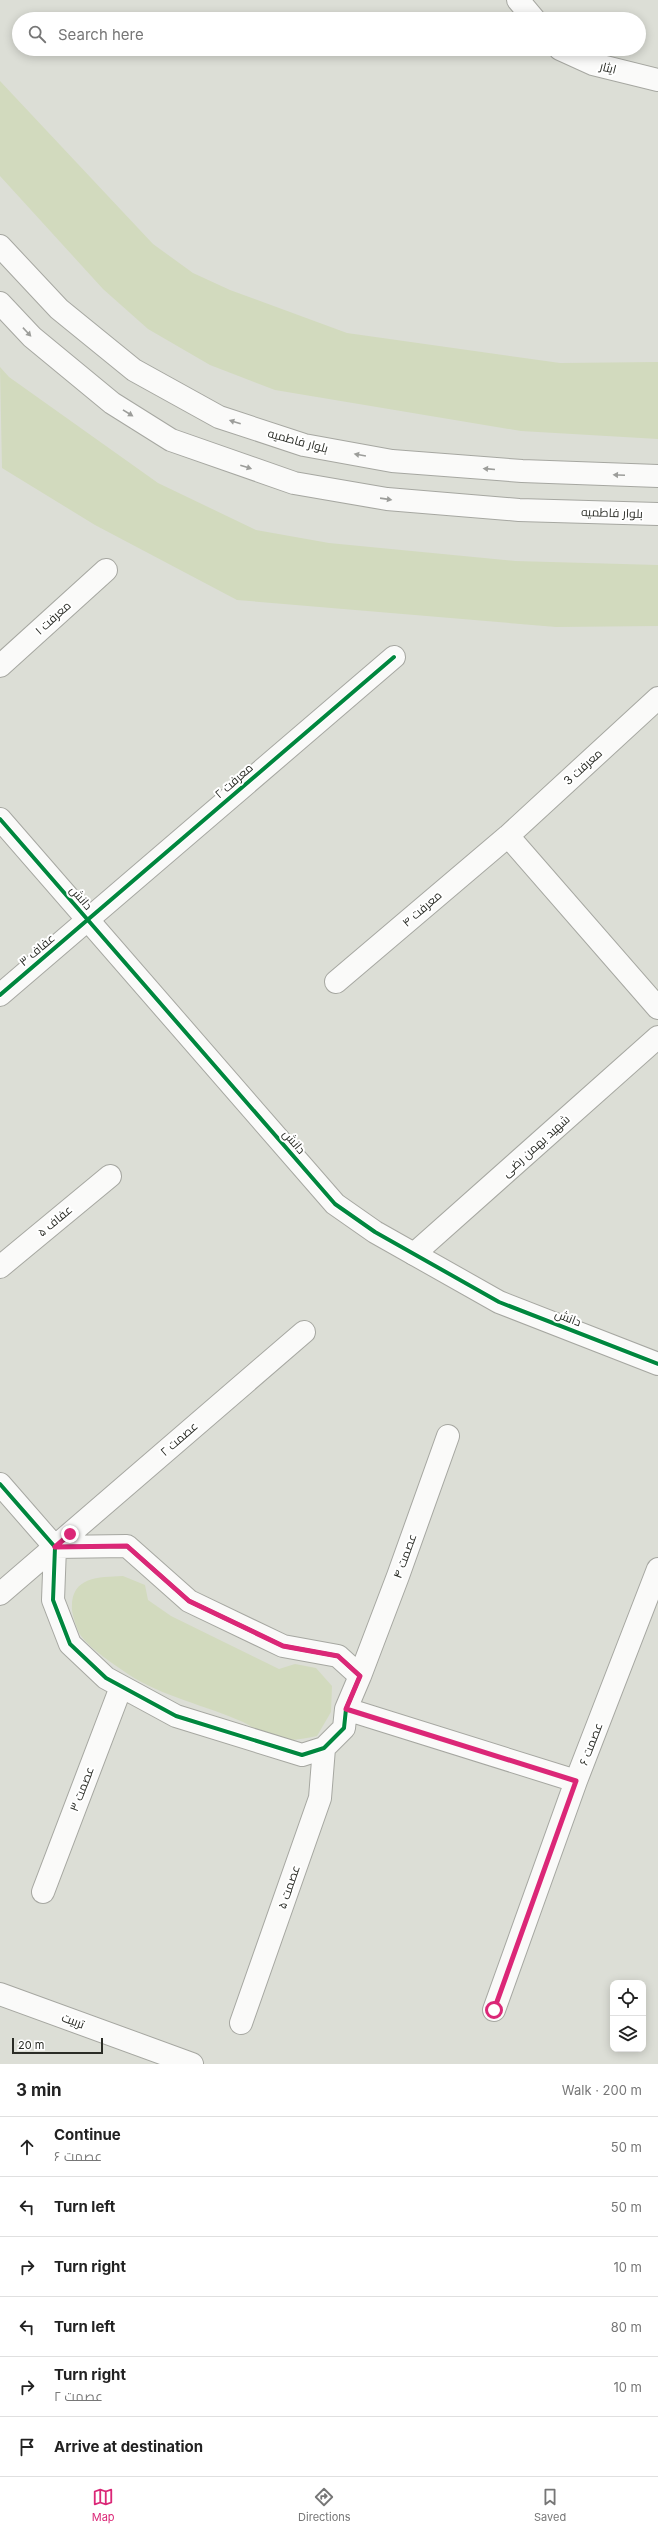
<!DOCTYPE html>
<meta charset="utf-8">
<style>
body{margin:0;font-family:Inter,Cairo,sans-serif;background:#f2f2f2;color:#222}
.controls{position:absolute;right:12px;bottom:12px;display:grid;overflow:hidden;border-radius:8px;box-shadow:0 2px 10px #0003}
.controls button{width:36px;height:36px;display:grid;place-items:center;padding:0;border:0;border-bottom:1px solid #e0e0e0;background:#fff;color:#222;font:20px sans-serif}
.scale{position:absolute;left:12px;bottom:10px;width:91px;box-sizing:border-box;padding-left:4px;border:2px solid #2a2c26;border-top:0;font-size:11px;line-height:14px;white-space:nowrap;color:#2a2c26;-webkit-text-stroke:3px #fff;paint-order:stroke}
.stop{position:absolute;width:12px;height:12px;margin:-9px;border:3px solid #db2777;border-radius:50%;background:#fff}
.stop.end{background:#db2777;border-color:#fff;box-shadow:0 1px 4px #0008}
.list{margin:0;padding:0;list-style:none}
h2{display:flex;justify-content:space-between;align-items:center;height:52px;margin:0;padding:0 16px;font-size:17px}
h2 small{font-size:13px;font-weight:400;color:#767676}
.list li{display:grid;grid-template-columns:26px 1fr auto;gap:12px;align-items:center;box-sizing:border-box;height:60px;padding:0 16px;border-top:1px solid #e0e0e0}
.list b{display:block;font-size:15px;white-space:nowrap}
.list p{margin:0;font-size:13px;white-space:nowrap;color:#767676}
.list em{font-size:13px;font-style:normal;color:#767676}
.icon{flex:none;width:22px;height:22px;fill:none;stroke:currentColor;stroke-width:2;stroke-linecap:round;stroke-linejoin:round}
.map{position:relative;flex:none;width:658px;height:2064px;overflow:hidden}
.search{position:absolute;background:#fff;box-shadow:0 2px 10px #0003;left:12px;right:12px;top:12px;height:44px;display:flex;align-items:center;gap:10px;box-sizing:border-box;padding:0 14px;border-radius:22px;color:#767676;font-size:15px}
.sheet{height:412px;background:#fff}
nav{display:flex;justify-content:space-around;align-items:center;box-sizing:border-box;height:56px;border-top:1px solid #e0e0e0;background:#fff;font-size:11px;color:#767676}
nav a{display:grid;justify-items:center;gap:2px}
nav .on{color:#db2777}
.map>svg:first-child{display:block}
</style>
<div class="map">
<svg width="658" height="2064" viewBox="0 0 658 2064">
<rect width="100%" height="100%" fill="#dcded6"/>
<!-- green -->
<path fill="#d2dabe" d="M0 81 153 244 193 273 230 290 347 333 560 363 658 362V439L521 431 275 390 210 365 148 329 103 289 0 176Z
M0 367 9 377 158 483 256 530 329 543 515 561 658 565V626L556 627 237 600 95 525 2 468Z
M123 1576 145 1585 148 1600 171 1616 279 1669 295 1664 316 1668 332 1686 331 1712 317 1736C302 1739 284 1743 269 1737 260 1734 252 1726 243 1722 205 1705 163 1697 128 1674 113 1664 92 1650 81 1636 77 1630 73 1617 72 1610 70 1577 97 1577 123 1576Z"/>
<g fill="none" stroke-linecap="round" stroke-linejoin="round">
<defs>
<path id="street" d="M518 0 534 19
M560 49 593 64 658 80
M0 666 106 570
M508 836 658 1008
M336 982 508 836 658 698
M0 995 394 657
M414 1254 658 1037
M0 1267 110 1176
M0 1484 55 1547 53 1600 70 1644 106 1678 176 1716 302 1755 324 1748 344 1728 346 1709 360 1676 338 1656 283 1646 189 1601 127 1546 55 1547
M0 1594 304 1332
M360 1676 398 1576 448 1436
M346 1709 576 1781
M43 1892 121 1687
M0 1994 192 2064
M494 2010 576 1781 658 1569
M241 2023 320 1798 324 1748"/>
<path id="secondary" d="M0 246 59 309 134 370 219 417 304 445 392 461 522 471 658 476
M0 303 32 337 112 403 171 440 294 483 387 499 519 510 658 514
M0 819 335 1204 375 1232 499 1302 658 1364"/>
</defs>
<!-- street casing -->
<use href="#street" stroke="#a6a7a1" stroke-width="24"/>
<!-- secondary casing -->
<use href="#secondary" stroke="#a6a7a1" stroke-width="24"/>
<!-- street -->
<use href="#street" stroke="#fafaf9" stroke-width="22"/>
<!-- secondary -->
<use href="#secondary" stroke="#fafaf9" stroke-width="22"/>
<defs>
<path id="cycleway" d="M0 819 335 1204 375 1232 499 1302 658 1364
M0 995 394 657
M0 1484 55 1547 53 1600 70 1644 106 1678 176 1716 302 1755 324 1748 344 1728 346 1709 360 1676 338 1656 283 1646 189 1601 127 1546 55 1547"/>
</defs>
<!-- cycleway casing -->
<use href="#cycleway" stroke="#fff" stroke-width="6"/>
<!-- cycleway -->
<use href="#cycleway" stroke="#00873e" stroke-width="4"/>
</g>
<!-- one-way arrows -->
<defs><path id="oneway-solid" d="M-6-.8H1V-3.2L6.5 0L1 3.2V.8H-6Z"/></defs>
<g fill="#9c9d9a">
<use href="#oneway-solid" transform="translate(27 332) rotate(47)"/>
<use href="#oneway-solid" transform="translate(128 413) rotate(32)"/>
<use href="#oneway-solid" transform="translate(235 422) rotate(-162)"/>
<use href="#oneway-solid" transform="translate(360 455) rotate(-170)"/>
<use href="#oneway-solid" transform="translate(246 467) rotate(18)"/>
<use href="#oneway-solid" transform="translate(489 469) rotate(-175)"/>
<use href="#oneway-solid" transform="translate(619 475) rotate(-178)"/>
<use href="#oneway-solid" transform="translate(386 499) rotate(8)"/>
</g>
<g fill="none" stroke-linecap="round" stroke-linejoin="round">
<!-- route -->
<path stroke="#db2777" stroke-width="5" d="M70 1534 55 1547 127 1546 189 1601 283 1646 338 1656 360 1676 346 1709 576 1781 494 2010"/>
</g>
<g text-anchor="middle" stroke-width="4" stroke-linejoin="round" paint-order="stroke">
<!-- street labels -->
<g font-size="12" fill="#2a2c26" stroke="#fff">
<text transform="translate(608 68) rotate(14)" y="4">ایثار</text>
<text transform="translate(298 441) rotate(15)" y="4">بلوار فاطمیه</text>
<text transform="translate(612 513) rotate(2)" y="4">بلوار فاطمیه</text>
<text transform="translate(53 618) rotate(-42)" y="4">معرفت ۱</text>
<text transform="translate(583 767) rotate(-42)" y="4">معرفت 3</text>
<text transform="translate(234 781) rotate(-41)" y="4">معرفت ۲</text>
<text transform="translate(81 898) rotate(49)" y="4">دانش</text>
<text transform="translate(422 909) rotate(-41)" y="4">معرفت ۴</text>
<text transform="translate(37 950) rotate(-40)" y="4">عفاف ۳</text>
<text transform="translate(294 1142) rotate(49)" y="4">دانش</text>
<text transform="translate(536 1146) rotate(-42)" y="4">شهید بهمن رضی</text>
<text transform="translate(55 1221) rotate(-40)" y="4">عفاف ۵</text>
<text transform="translate(568 1318) rotate(21)" y="4">دانش</text>
<text transform="translate(179 1439) rotate(-41)" y="4">عصمت ۲</text>
<text transform="translate(405 1556) rotate(-70)" y="4">عصمت ۴</text>
<text transform="translate(591 1744) rotate(-69)" y="4">عصمت ۶</text>
<text transform="translate(82 1789) rotate(-69)" y="4">عصمت ۳</text>
<text transform="translate(289 1887) rotate(-71)" y="4">عصمت ۵</text>
<text transform="translate(73 2021) rotate(20)" y="4">تربیت</text>
</g>
</g>
</svg>
<div class="controls">
<button><svg class="icon" aria-label="locate" viewBox="0 0 24 24"><circle cx="12" cy="12" r="6"/><path d="M12 2v4M12 18v4M2 12h4M18 12h4"/></svg></button>
<button><svg class="icon" aria-label="layers" viewBox="0 0 24 24"><path d="M12 4l9 5-9 5-9-5zM3 14l9 5 9-5"/></svg></button>
</div>
<div class="scale">20 m</div>
<div class="stop" style="left:494px;top:2010px"></div>
<div class="stop end" style="left:70px;top:1534px"></div>
<div class="search"><svg class="icon" aria-label="search" viewBox="0 0 24 24"><circle cx="10" cy="10" r="6"/><path d="M15 15l6 6"/></svg>Search here</div>
</div>
<section class="sheet">
<h2>3 min<small>Walk · 200 m</small></h2>
<ul class="list">
<li><svg class="icon" aria-label="ahead" viewBox="0 0 24 24"><path d="M12 20V5M6 11l6-6 6 6"/></svg><div><b>Continue</b><p>عصمت ۶</p></div><em>50 m</em></li>
<li><svg class="icon" aria-label="left" viewBox="0 0 24 24"><path d="M17 20v-9H6M10 6l-5 5 5 5"/></svg><div><b>Turn left</b></div><em>50 m</em></li>
<li><svg class="icon" aria-label="right" viewBox="0 0 24 24"><path d="M7 20v-9h11M14 6l5 5-5 5"/></svg><div><b>Turn right</b></div><em>10 m</em></li>
<li><svg class="icon" aria-label="left" viewBox="0 0 24 24"><path d="M17 20v-9H6M10 6l-5 5 5 5"/></svg><div><b>Turn left</b></div><em>80 m</em></li>
<li><svg class="icon" aria-label="right" viewBox="0 0 24 24"><path d="M7 20v-9h11M14 6l5 5-5 5"/></svg><div><b>Turn right</b><p>عصمت ۲</p></div><em>10 m</em></li>
<li><svg class="icon" aria-label="arrive" viewBox="0 0 24 24"><path d="M6 21V4h12l-3 4 3 4H6"/></svg><div><b>Arrive at destination</b></div></li>
</ul>
</section>
<nav>
<a class="on"><svg class="icon" aria-label="map" viewBox="0 0 24 24"><path d="M3 6l6-2 6 2 6-2v14l-6 2-6-2-6 2zM9 4v14M15 6v14"/></svg>Map</a>
<a><svg class="icon" aria-label="directions" viewBox="0 0 24 24"><path d="M12 3l9 9-9 9-9-9zM9 14v-3h6M13 9l2 2-2 2"/></svg>Directions</a>
<a><svg class="icon" aria-label="saved" viewBox="0 0 24 24"><path d="M7 4h10v16l-5-4-5 4z"/></svg>Saved</a>
</nav>
